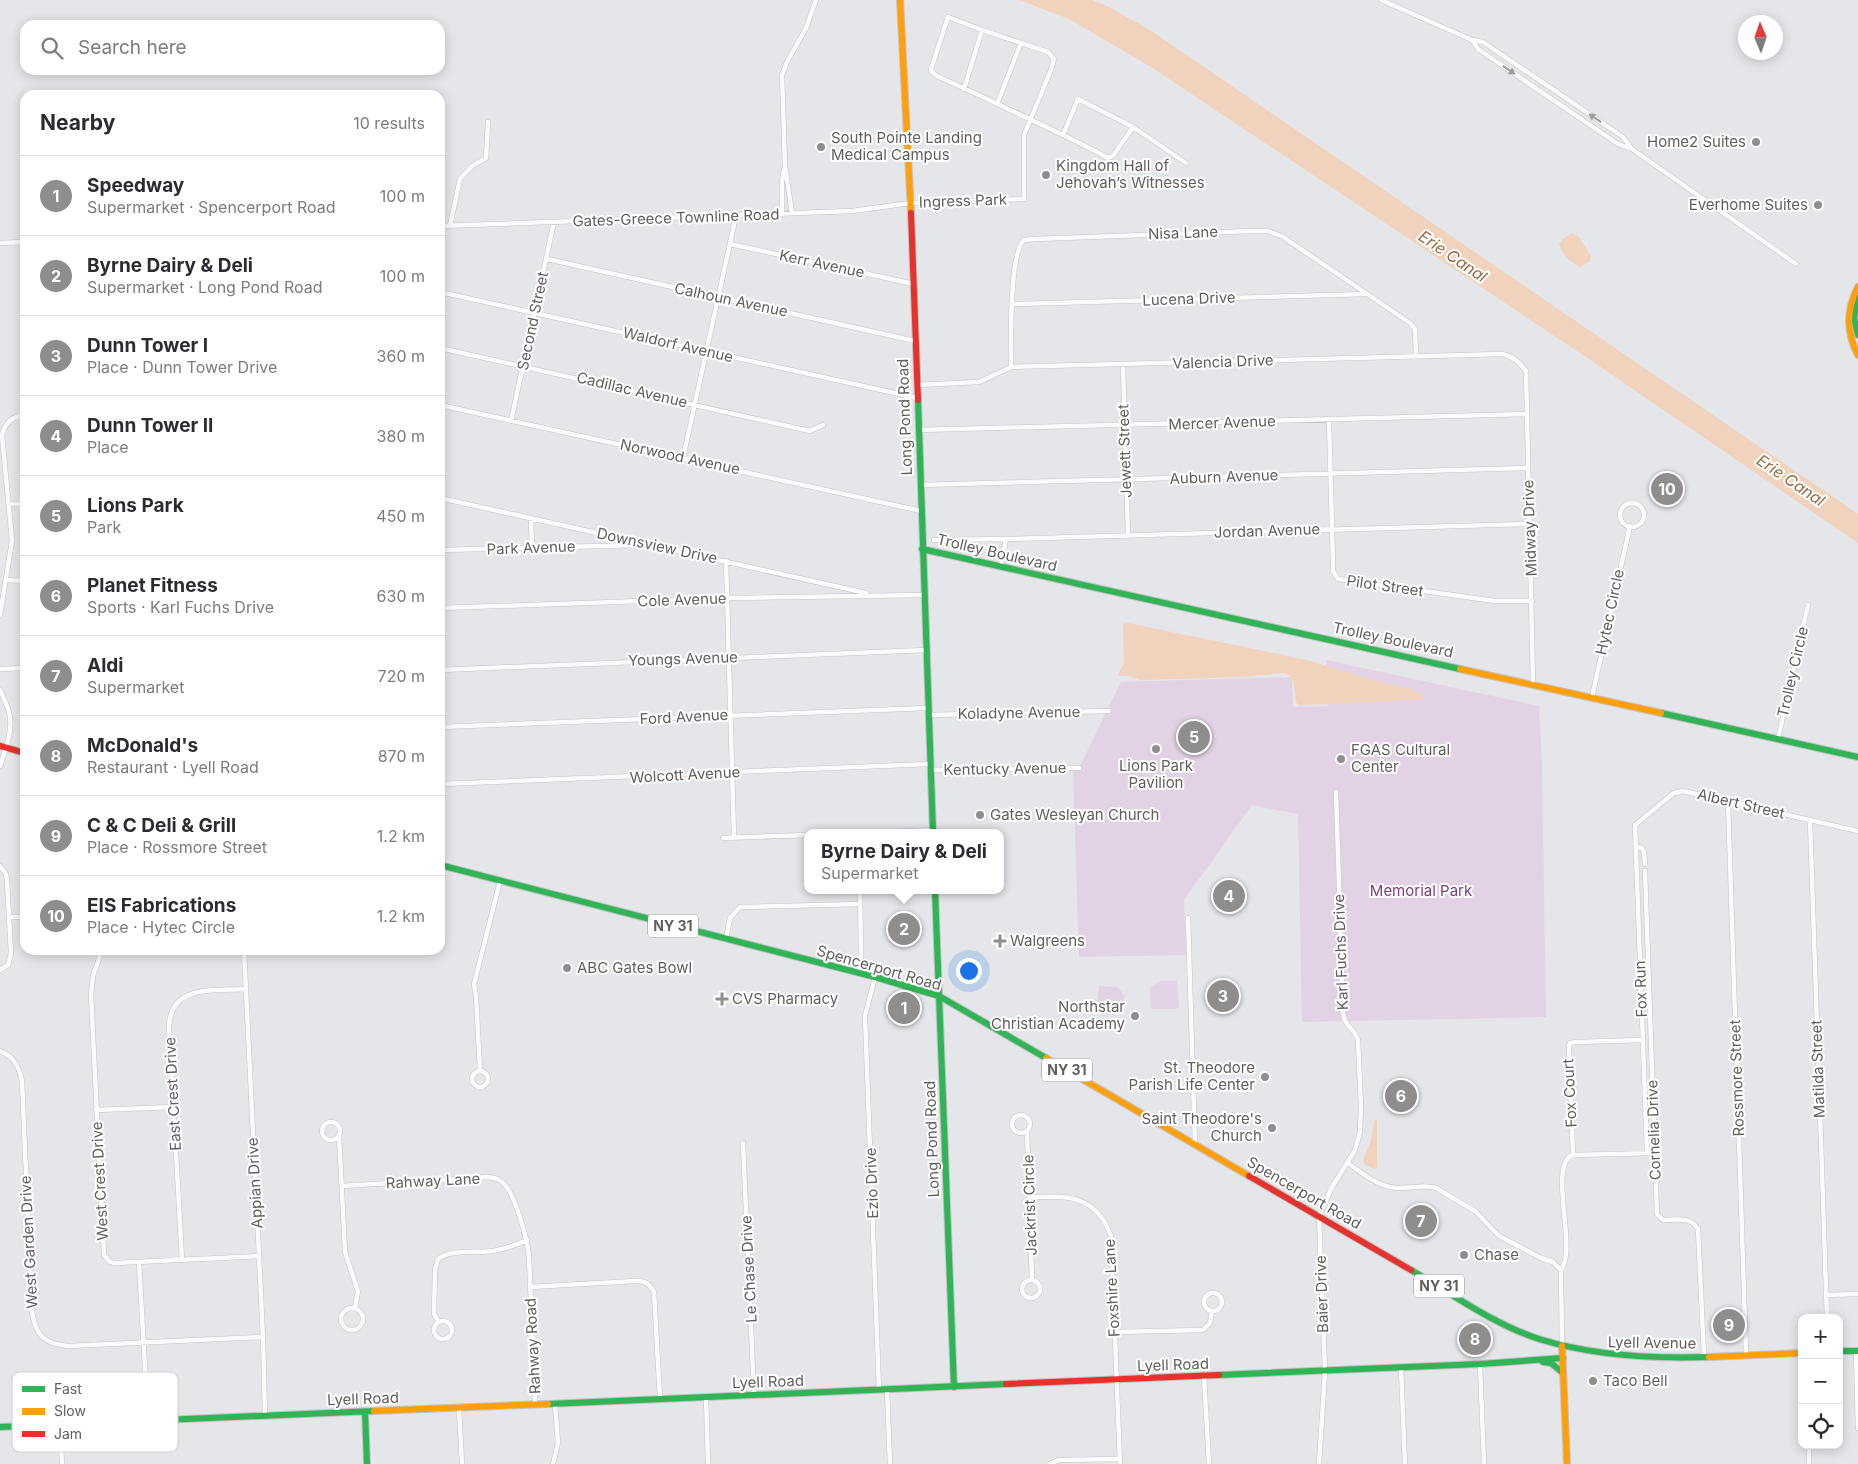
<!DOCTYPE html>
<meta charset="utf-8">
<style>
body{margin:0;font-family:Inter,sans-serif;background:#f2f2f3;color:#2b2b33}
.controls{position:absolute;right:15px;bottom:15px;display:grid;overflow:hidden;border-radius:10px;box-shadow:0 2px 12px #0003}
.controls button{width:45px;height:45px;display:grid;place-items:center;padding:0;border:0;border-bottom:1px solid #e1e1e2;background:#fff;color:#2b2b33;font:25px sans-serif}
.compass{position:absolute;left:1738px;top:15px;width:45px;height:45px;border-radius:50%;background:#fff;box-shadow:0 2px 12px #0003;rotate:358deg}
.you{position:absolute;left:968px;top:970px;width:18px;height:18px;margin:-12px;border:4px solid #fff;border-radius:50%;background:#1a73e8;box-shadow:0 0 0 8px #1a73e833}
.badge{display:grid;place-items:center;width:32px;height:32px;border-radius:50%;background:#908e8d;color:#fff;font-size:16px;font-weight:700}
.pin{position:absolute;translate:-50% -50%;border:2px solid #fff;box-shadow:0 1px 5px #0006}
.popup{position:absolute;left:804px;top:829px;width:200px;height:65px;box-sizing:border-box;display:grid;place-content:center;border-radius:10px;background:#fff;filter:drop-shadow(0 1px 4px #0005);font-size:16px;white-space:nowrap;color:#7c7c81}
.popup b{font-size:19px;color:#2b2b33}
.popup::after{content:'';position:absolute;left:50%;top:100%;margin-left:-10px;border:10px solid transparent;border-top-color:#fff}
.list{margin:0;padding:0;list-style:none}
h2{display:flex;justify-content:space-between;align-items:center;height:65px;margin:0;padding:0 20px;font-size:21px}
h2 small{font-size:16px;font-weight:400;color:#7c7c81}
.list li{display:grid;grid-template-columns:32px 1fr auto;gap:15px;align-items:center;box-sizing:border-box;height:80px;padding:0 20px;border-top:1px solid #e1e1e2}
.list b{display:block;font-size:19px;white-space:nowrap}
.list p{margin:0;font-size:16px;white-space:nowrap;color:#7c7c81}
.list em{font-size:16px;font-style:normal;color:#7c7c81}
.icon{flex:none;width:28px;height:28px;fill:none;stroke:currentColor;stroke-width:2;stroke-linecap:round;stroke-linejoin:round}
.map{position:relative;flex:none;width:1858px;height:1464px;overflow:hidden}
.search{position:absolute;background:#fff;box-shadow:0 2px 12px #0003;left:20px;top:20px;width:425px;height:55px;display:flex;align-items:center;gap:12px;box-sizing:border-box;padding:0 18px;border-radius:15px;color:#7c7c81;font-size:19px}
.panel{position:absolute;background:#fff;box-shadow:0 2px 12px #0003;left:20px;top:90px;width:425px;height:865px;border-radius:15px}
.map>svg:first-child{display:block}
</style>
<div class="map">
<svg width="1858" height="1464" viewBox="0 0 1858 1464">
<rect width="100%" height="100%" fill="#e5e6ea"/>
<!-- green -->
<path fill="#e3d2e5" d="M1326 660 1539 706 1542 764 1546 1017 1302 1022 1298 814 1252 805 1184 900 1186 955 1079 957 1073 771 1085 770 1079 768 1121 682 1292 677 1293 707 1328 706Z
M1160 981H1177L1179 1007 1175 1009H1151L1150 988Z
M1099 986 1118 987 1124 995V1012H1101L1097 1009Z"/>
<!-- water -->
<path fill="#f1d2bc" d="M1019 0H1092L1107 6 1150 30 1858 514V543L1589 359 1151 67 1069 19Z
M1573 233 1579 237 1591 256 1589 262 1580 267C1569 261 1563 256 1559 244L1565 237Z
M1128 623 1307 660 1381 682 1408 688 1424 696V698L1420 700 1304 705H1298L1296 702 1294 683 1289 675 1283 673 1244 677 1140 680 1128 676H1119L1118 674 1124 664 1123 624Z
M1375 1119 1377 1120V1167L1375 1169 1364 1164 1363 1160 1370 1143Z"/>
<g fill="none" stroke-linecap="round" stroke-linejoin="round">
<defs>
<path id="street" d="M1381 0 1472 40 1483 42 1623 137 1631 148
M1472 40 1478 49 1618 144 1632 149 1796 264
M964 89 982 30
M997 104 1021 43
M1133 127 1186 163
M792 213 785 166 782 75 787 62 806 28 816 0
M782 214V181L784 170
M440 226 852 211 911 203 1024 199V135L1051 70 1054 59 1048 52 982 30 948 17 931 69 932 72 937 76C966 89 996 103 1025 117 1053 130 1081 143 1108 158L1113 156 1133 127 1078 99 1063 135
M450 226 460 179 472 166 486 158 488 122
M0 243 25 242
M730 244 914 284
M547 259 915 341
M440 292 917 398
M1012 304 1365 294
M440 348 810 431 823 425
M1123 365 1128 536
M1011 367C1011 345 1009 253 1024 240L1035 239 1251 231H1268L1283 237 1410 323 1415 329 1416 356
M917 385 979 382 1011 367 1502 354C1513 356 1519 362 1526 371L1533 684
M440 405 921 511
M1329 420 1333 565V571L1338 579 1495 601H1532
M511 421 554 222
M918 430 1526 414
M683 458 736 216
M920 485 1528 468
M440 498 866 593
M1620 515a12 12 0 1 1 24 0a12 12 0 1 1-24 0Z
M9 504H25
M531 518 532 548
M934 540 1006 539 1529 524
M440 550 643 545
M726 561 734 837
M1001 566 1006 539
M6 580 25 581
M440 608 727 598 924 595
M0 615 12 541 2 435C5 423 12 416 25 415
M0 669 25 668
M440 670 926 650
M0 690C3 697 7 705 9 712 14 729 5 750 0 766
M1592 697 1630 526
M928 715 1109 711
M440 727 928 708
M1778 739 1808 605
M930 770 1079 768
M440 784 930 764
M1728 801 1746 1355
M1810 820 1827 1318
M875 833 933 830
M723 838 808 835
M1636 847 1642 848 1644 852 1645 864
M0 866 6 874 7 881 11 953 8 965 0 970
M1645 871 1657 1214 1663 1220C1676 1220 1690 1216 1698 1229L1704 1356
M10 917H25
M1188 918 1195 1145
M726 939 730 918 740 907 860 904
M102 950 93 976 91 995 104 1255 110 1262 115 1263 259 1256
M244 950 263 1337 265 1416
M858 973 861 955 860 890
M875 977 865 1016 879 1390
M0 1051C14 1056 19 1067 22 1081L32 1311C35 1335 44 1344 68 1346L263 1337
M480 1070 476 996 474 984 500 881
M472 1079a8 8 0 1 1 16 0a8 8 0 1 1-16 0Z
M96 1110 173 1107
M1012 1124a9 9 0 1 1 18 0a9 9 0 1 1-18 0Z
M322 1131a9 9 0 1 1 18 0a9 9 0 1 1-18 0Z
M1027 1131 1032 1280
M339 1134 345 1252 358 1291 355 1308
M743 1143 754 1395
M1647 1153 1635 825 1674 793 1683 791 1858 831
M1573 1155 1569 1046 1570 1043 1576 1042 1643 1040
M1348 1163C1363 1174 1377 1186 1396 1188 1409 1189 1423 1184 1436 1188L1475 1211 1499 1236 1541 1258 1553 1262 1561 1270
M342 1186 488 1177C493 1178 498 1178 502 1182 515 1192 527 1239 529 1256L535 1404
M1030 1197C1067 1196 1096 1194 1111 1236L1120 1464
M182 1260 169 1027C170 984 214 991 245 989
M139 1262 148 1421
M1022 1289a9 9 0 1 1 18 0a9 9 0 1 1-18 0Z
M530 1287 635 1281C645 1281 649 1283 654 1292L660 1399
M1204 1302a9 9 0 1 1 18 0a9 9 0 1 1-18 0Z
M1826 1295 1858 1294
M341 1319a11 11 0 1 1 22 0a11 11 0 1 1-22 0Z
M434 1330a9 9 0 1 1 18 0a9 9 0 1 1-18 0Z
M439 1322 434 1314 435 1270 438 1259C450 1249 477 1253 493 1251 505 1249 516 1245 527 1240
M1114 1332 1203 1330 1210 1323 1212 1311
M1562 1346 1561 1270C1578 1248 1547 1164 1573 1155L1655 1153
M1856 1351 1858 1428
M1480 1364 1484 1464
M1401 1368 1405 1464
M1204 1376 1209 1464
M887 1389 890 1464
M706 1397 708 1464
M459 1408 462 1464
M60 1425 62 1464
M1809 1445V1464
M553 1464 558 1443 555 1404
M1049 1464 1059 1460 1120 1459
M1319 1464 1325 1371 1319 1216 1332 1187 1355 1150 1360 1132 1361 1107 1358 1040C1355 1029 1344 1026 1343 1013L1336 792"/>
<path id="fast" d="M1858 298 1854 318 1858 335
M918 400 933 833
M922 549 1460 669
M1661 713 1858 757
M440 865 875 977 939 996 1046 1058
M935 890 954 1387
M1411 1270C1452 1294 1493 1324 1539 1339 1594 1356 1651 1359 1709 1357
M1839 1351H1858
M1543 1362 1551 1363 1563 1373
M1219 1375 1480 1364 1563 1358
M548 1404 1006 1384
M365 1412 367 1464
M0 1427 374 1411"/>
<path id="slow" d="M900 0 911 213
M1858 287C1846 310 1846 332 1858 355
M1460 669 1661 713
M1046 1058 1249 1176
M1562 1346 1567 1464
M1709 1357 1802 1353
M374 1411 548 1404"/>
<path id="jam" d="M911 213 918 400
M0 746 25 753
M1249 1176 1411 1270
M1006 1384 1219 1375"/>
</defs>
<!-- street casing -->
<use href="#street" stroke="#c4c4c5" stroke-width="5.5"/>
<!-- fast casing -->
<use href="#fast" stroke="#c3c3c3" stroke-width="8"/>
<!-- slow casing -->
<use href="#slow" stroke="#c3c3c3" stroke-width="8"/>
<!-- jam casing -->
<use href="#jam" stroke="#c3c3c3" stroke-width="8"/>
<!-- street -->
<use href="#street" stroke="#fbfbfc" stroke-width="4.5"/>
<!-- fast -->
<use href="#fast" stroke="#30b455" stroke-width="6"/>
<!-- slow -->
<use href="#slow" stroke="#ff9f0a" stroke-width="6"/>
<!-- jam -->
<use href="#jam" stroke="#e5322d" stroke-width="6"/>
</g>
<!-- one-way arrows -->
<defs><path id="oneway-solid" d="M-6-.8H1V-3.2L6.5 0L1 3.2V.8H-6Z" transform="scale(1.25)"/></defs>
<g fill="#9f9d9b">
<use href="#oneway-solid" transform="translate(1509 70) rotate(34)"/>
<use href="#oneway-solid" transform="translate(1595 118) rotate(-146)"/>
</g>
<!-- markers -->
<g fill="#908e8d" stroke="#fff" stroke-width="2">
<circle cx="1756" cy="142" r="5"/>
<circle cx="821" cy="147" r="5"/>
<circle cx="1046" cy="175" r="5"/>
<circle cx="1818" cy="205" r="5"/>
<circle cx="1156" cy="749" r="5"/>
<circle cx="1341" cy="759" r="5"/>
<circle cx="980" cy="815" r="5"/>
<path d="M997.5 933.5h5v5h5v5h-5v5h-5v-5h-5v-5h5z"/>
<circle cx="567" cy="968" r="5"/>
<path d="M719.5 991.5h5v5h5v5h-5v5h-5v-5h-5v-5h5z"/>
<circle cx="1135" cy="1016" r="5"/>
<circle cx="1265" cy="1077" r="5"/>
<circle cx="1272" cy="1128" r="5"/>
<circle cx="1464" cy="1255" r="5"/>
<circle cx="1593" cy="1381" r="5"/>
</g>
<g text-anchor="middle" stroke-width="4" stroke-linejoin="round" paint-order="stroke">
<!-- shield labels -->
<g fill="#fff" stroke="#918f8c" stroke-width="1">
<rect x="648" y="914.5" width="50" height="23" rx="4"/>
<rect x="1042" y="1058.5" width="50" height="23" rx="4"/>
<rect x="1414" y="1274.5" width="50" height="23" rx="4"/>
</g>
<g font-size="14" font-weight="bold" fill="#625f5b">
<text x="673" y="931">NY 31</text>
<text x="1067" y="1075">NY 31</text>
<text x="1439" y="1291">NY 31</text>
</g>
<!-- poi labels -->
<g font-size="15" fill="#625f5b" stroke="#fff" text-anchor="start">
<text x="831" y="143">South Pointe Landing<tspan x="831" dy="17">Medical Campus</tspan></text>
<text x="1746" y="147" text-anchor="end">Home2 Suites</text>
<text x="1056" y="171">Kingdom Hall of<tspan x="1056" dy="17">Jehovah’s Witnesses</tspan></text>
<text x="1808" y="210" text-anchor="end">Everhome Suites</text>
<text x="1351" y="755">FGAS Cultural<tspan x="1351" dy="17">Center</tspan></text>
<text x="1156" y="771" text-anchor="middle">Lions Park<tspan x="1156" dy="17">Pavilion</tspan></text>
<text x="990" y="820">Gates Wesleyan Church</text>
<text x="1010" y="946">Walgreens</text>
<text x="577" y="973">ABC Gates Bowl</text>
<text x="732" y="1004">CVS Pharmacy</text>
<text x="1125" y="1012" text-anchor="end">Northstar<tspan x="1125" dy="17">Christian Academy</tspan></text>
<text x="1255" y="1073" text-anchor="end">St. Theodore<tspan x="1255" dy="17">Parish Life Center</tspan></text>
<text x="1262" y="1124" text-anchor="end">Saint Theodore's<tspan x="1262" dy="17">Church</tspan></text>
<text x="1474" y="1260">Chase</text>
<text x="1603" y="1386">Taco Bell</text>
</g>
<!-- street labels -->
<g font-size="15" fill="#625f5b" stroke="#fff">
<text transform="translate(963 201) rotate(-2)" y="5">Ingress Park</text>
<text transform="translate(676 218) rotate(-2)" y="5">Gates-Greece Townline Road</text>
<text transform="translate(1183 233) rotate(-2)" y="5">Nisa Lane</text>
<text transform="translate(822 264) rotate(12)" y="5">Kerr Avenue</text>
<text transform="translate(1189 299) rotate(-2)" y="5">Lucena Drive</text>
<text transform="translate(731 300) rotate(12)" y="5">Calhoun Avenue</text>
<text transform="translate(533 321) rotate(-78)" y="5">Second Street</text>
<text transform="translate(678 345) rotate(13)" y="5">Waldorf Avenue</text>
<text transform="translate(1223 362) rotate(-2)" y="5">Valencia Drive</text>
<text transform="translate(632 390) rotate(13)" y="5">Cadillac Avenue</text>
<text transform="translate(905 417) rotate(-92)" y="5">Long Pond Road</text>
<text transform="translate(1222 423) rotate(-2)" y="5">Mercer Avenue</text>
<text transform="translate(1125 451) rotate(-92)" y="5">Jewett Street</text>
<text transform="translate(680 457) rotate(12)" y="5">Norwood Avenue</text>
<text transform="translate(1224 477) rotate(-2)" y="5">Auburn Avenue</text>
<text transform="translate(1530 528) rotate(-92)" y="5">Midway Drive</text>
<text transform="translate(1267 531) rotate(-2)" y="5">Jordan Avenue</text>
<text transform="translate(657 546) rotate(12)" y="5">Downsview Drive</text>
<text transform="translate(531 548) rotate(-2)" y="5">Park Avenue</text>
<text transform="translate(997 553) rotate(13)" y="5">Trolley Boulevard</text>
<text transform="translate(1385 586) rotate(8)" y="5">Pilot Street</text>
<text transform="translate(682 600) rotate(-2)" y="5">Cole Avenue</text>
<text transform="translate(1610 612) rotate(-78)" y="5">Hytec Circle</text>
<text transform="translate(1393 640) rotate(12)" y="5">Trolley Boulevard</text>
<text transform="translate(683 659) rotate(-2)" y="5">Youngs Avenue</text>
<text transform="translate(1793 672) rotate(-77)" y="5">Trolley Circle</text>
<text transform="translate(1019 713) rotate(-1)" y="5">Koladyne Avenue</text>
<text transform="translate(684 717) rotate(-3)" y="5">Ford Avenue</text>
<text transform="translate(1005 769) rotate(-1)" y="5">Kentucky Avenue</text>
<text transform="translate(685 775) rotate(-3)" y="5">Wolcott Avenue</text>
<text transform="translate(1741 804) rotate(13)" y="5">Albert Street</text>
<text transform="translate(1341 952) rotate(-92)" y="5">Karl Fuchs Drive</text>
<text transform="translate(879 968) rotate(16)" y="5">Spencerport Road</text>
<text transform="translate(1641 989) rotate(-92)" y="5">Fox Run</text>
<text transform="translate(1818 1069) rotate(-92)" y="5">Matilda Street</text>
<text transform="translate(1737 1078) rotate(-92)" y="5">Rossmore Street</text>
<text transform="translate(1570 1093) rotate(-93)" y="5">Fox Court</text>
<text transform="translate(173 1094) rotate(-93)" y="5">East Crest Drive</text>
<text transform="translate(1654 1130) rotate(-92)" y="5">Cornelia Drive</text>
<text transform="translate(932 1139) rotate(-92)" y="5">Long Pond Road</text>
<text transform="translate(100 1181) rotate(-93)" y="5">West Crest Drive</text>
<text transform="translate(433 1181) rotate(-3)" y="5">Rahway Lane</text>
<text transform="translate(255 1183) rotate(-93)" y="5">Appian Drive</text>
<text transform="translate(872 1183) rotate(-92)" y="5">Ezio Drive</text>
<text transform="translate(1304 1193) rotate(30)" y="5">Spencerport Road</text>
<text transform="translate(1030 1205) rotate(-92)" y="5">Jackrist Circle</text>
<text transform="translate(29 1242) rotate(-93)" y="5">West Garden Drive</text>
<text transform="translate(749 1269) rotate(-93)" y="5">Le Chase Drive</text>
<text transform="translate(1112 1288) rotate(-93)" y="5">Foxshire Lane</text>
<text transform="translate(1322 1294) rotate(-92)" y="5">Baier Drive</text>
<text transform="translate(1652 1343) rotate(1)" y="5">Lyell Avenue</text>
<text transform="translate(533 1346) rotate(-93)" y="5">Rahway Road</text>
<text transform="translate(1173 1365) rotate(-2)" y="5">Lyell Road</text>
<text transform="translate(768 1382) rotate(-2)" y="5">Lyell Road</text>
<text transform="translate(363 1399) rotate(-2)" y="5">Lyell Road</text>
</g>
<!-- park labels -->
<g font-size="15" fill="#7e3d7c" stroke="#fff">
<text x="1421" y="896">Memorial Park</text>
</g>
<!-- water labels -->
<g font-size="16" font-style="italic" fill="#956c43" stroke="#fff">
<text transform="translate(1453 256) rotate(34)" y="6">Erie Canal</text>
<text transform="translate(1791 480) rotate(34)" y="6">Erie Canal</text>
</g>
</g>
<!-- legend -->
<rect x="12" y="1372" width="166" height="80" rx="8" fill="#fff" stroke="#d0cfce" stroke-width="1"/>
<rect x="22" y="1386" width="23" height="6" fill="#30b455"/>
<rect x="22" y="1408" width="23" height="7" fill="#ff9f0a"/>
<rect x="22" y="1431" width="23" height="6" fill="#e5322d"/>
<g font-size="14" fill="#625f5b">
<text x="54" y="1394">Fast</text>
<text x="54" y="1416">Slow</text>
<text x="54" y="1439">Jam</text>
</g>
</svg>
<div class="controls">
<button>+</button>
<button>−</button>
<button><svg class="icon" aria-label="locate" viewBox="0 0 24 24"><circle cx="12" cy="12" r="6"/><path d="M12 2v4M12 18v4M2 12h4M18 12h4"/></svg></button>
</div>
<svg class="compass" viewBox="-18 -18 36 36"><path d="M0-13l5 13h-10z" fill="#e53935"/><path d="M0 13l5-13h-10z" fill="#7c7c81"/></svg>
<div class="you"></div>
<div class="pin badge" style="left:904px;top:1008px">1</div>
<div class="pin badge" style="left:904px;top:929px">2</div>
<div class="popup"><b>Byrne Dairy &amp; Deli</b>Supermarket</div>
<div class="pin badge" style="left:1223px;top:996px">3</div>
<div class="pin badge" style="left:1229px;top:896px">4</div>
<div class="pin badge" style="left:1194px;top:737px">5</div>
<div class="pin badge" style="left:1401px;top:1096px">6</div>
<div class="pin badge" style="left:1421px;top:1221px">7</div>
<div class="pin badge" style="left:1475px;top:1339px">8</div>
<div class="pin badge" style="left:1729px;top:1325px">9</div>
<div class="pin badge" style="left:1667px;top:489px">10</div>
<div class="search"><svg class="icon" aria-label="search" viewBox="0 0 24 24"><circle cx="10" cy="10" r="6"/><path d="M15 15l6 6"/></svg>Search here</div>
<section class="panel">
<h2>Nearby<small>10 results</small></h2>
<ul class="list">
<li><span class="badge">1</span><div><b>Speedway</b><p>Supermarket · Spencerport Road</p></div><em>100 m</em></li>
<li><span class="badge">2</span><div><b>Byrne Dairy &amp; Deli</b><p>Supermarket · Long Pond Road</p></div><em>100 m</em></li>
<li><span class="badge">3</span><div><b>Dunn Tower I</b><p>Place · Dunn Tower Drive</p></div><em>360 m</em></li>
<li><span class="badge">4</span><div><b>Dunn Tower II</b><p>Place</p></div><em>380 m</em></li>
<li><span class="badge">5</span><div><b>Lions Park</b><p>Park</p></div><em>450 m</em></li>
<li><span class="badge">6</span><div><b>Planet Fitness</b><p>Sports · Karl Fuchs Drive</p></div><em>630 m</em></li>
<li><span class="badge">7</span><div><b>Aldi</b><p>Supermarket</p></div><em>720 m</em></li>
<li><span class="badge">8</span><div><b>McDonald's</b><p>Restaurant · Lyell Road</p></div><em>870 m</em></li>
<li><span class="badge">9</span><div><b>C &amp; C Deli &amp; Grill</b><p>Place · Rossmore Street</p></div><em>1.2 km</em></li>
<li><span class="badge">10</span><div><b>EIS Fabrications</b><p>Place · Hytec Circle</p></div><em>1.2 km</em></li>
</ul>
</section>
</div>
